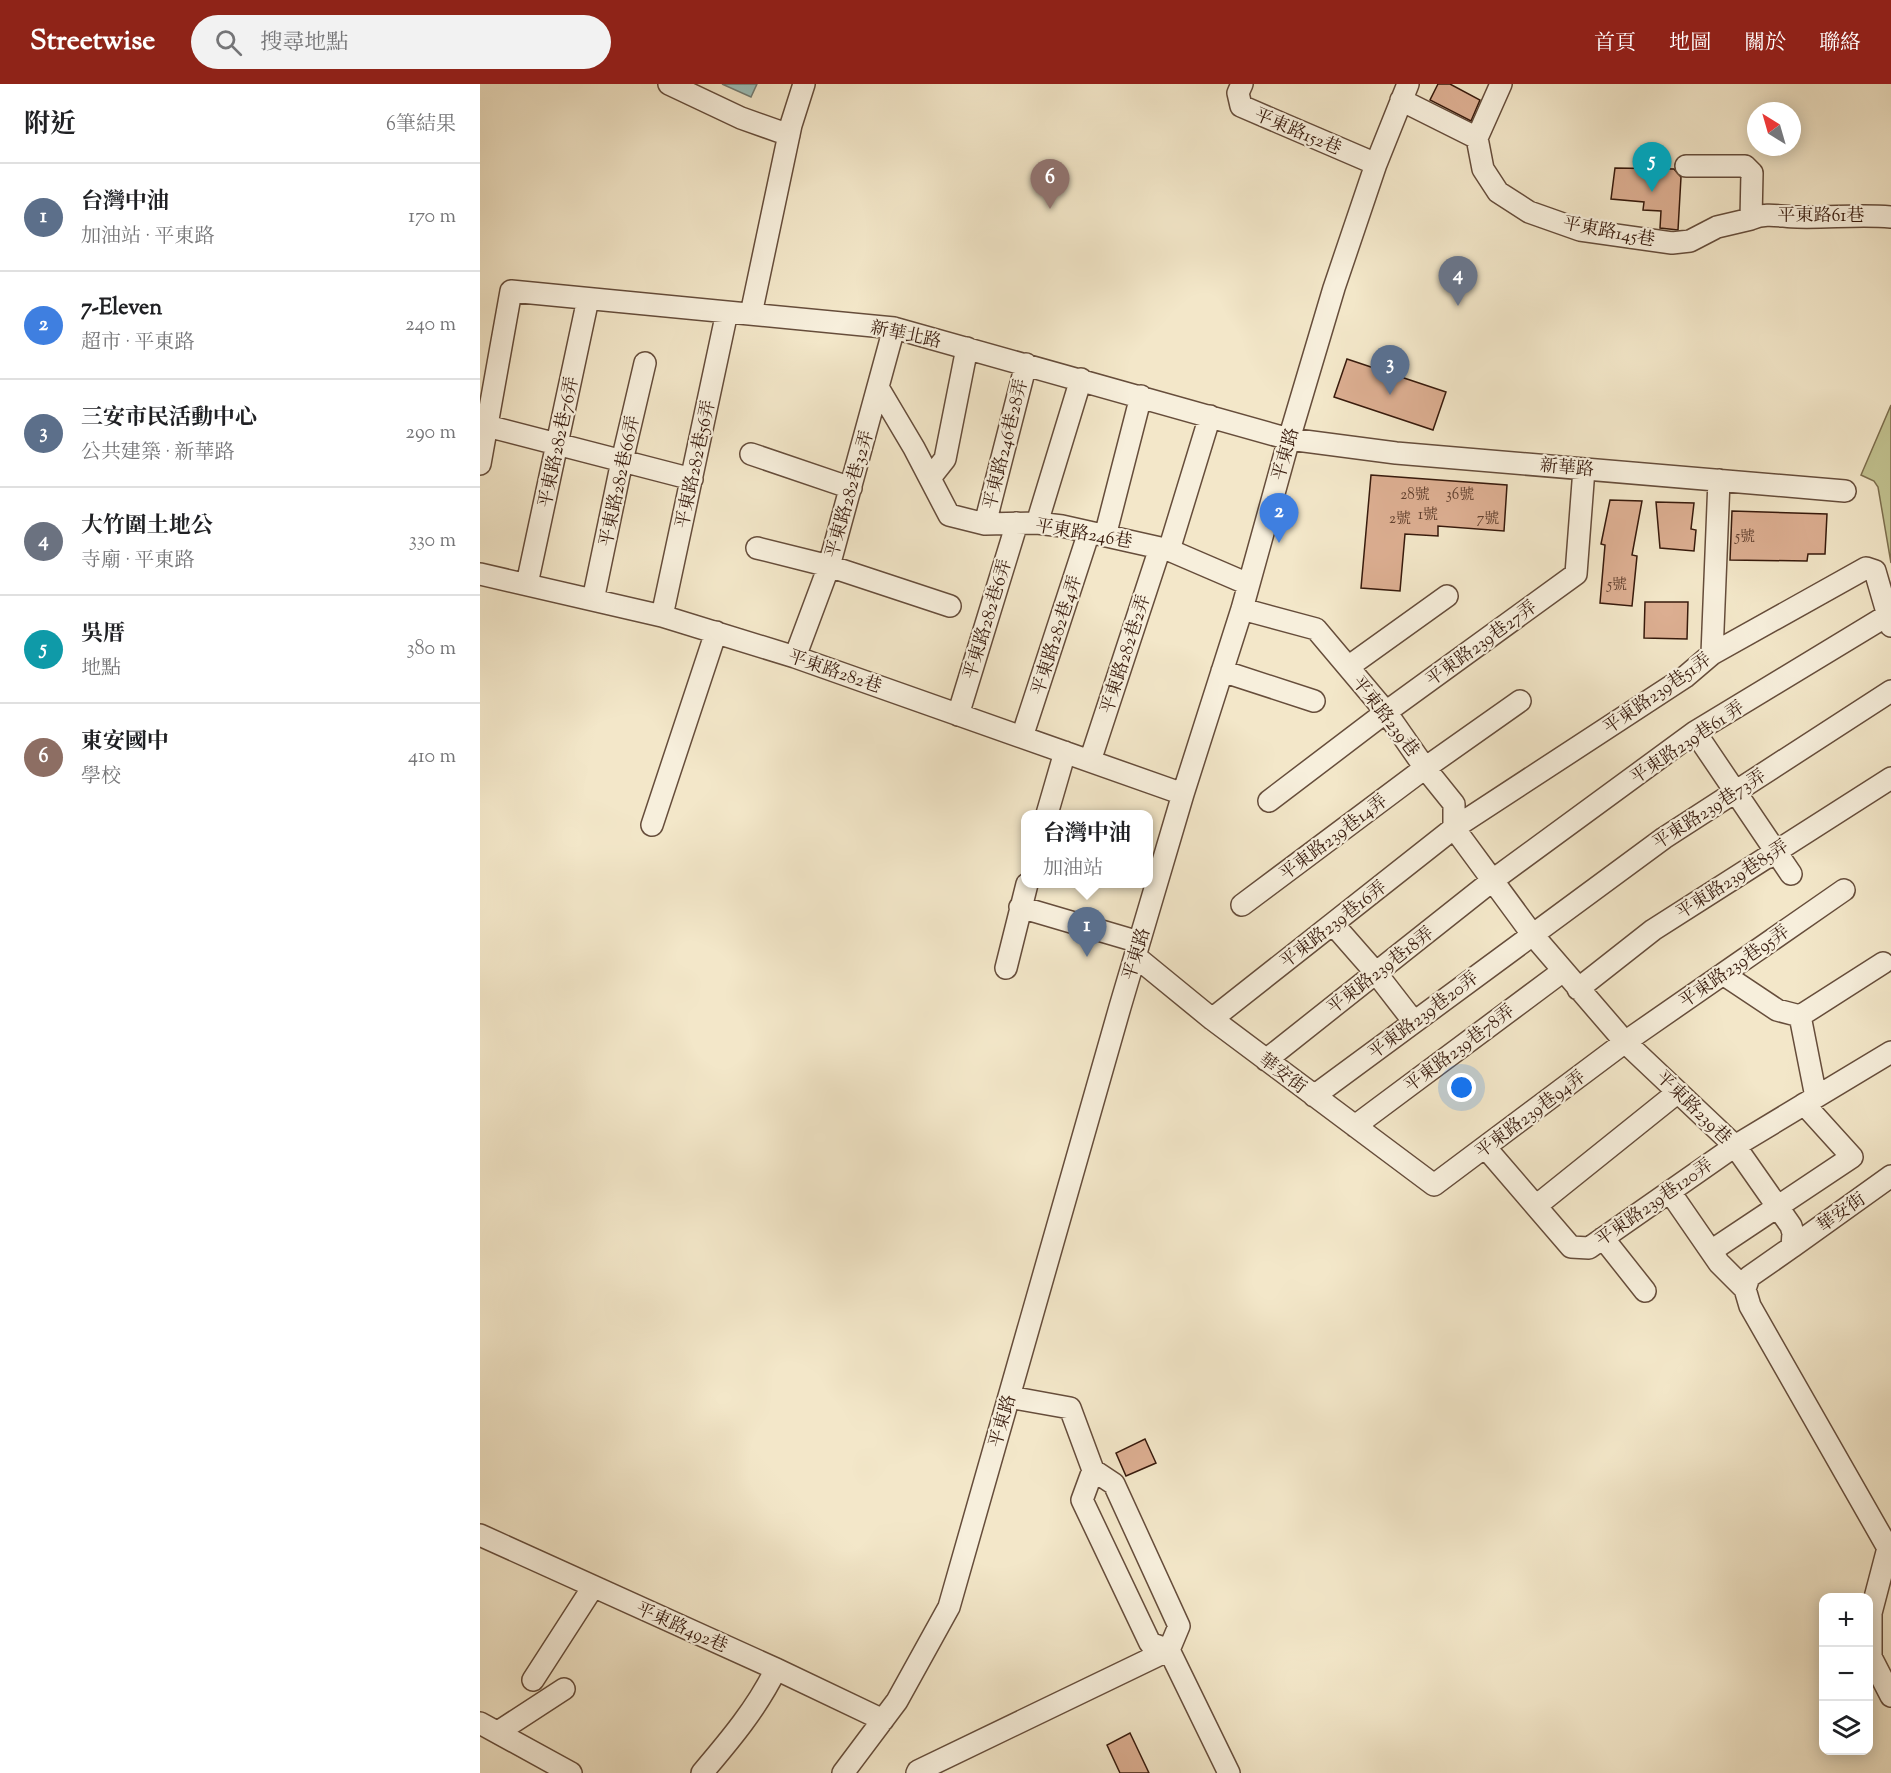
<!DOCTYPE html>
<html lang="zh-TW">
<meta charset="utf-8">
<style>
body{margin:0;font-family:"Sorts Mill Goudy","Noto Serif TC",serif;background:#f2f2f2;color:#202124}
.controls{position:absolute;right:18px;bottom:18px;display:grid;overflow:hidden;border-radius:12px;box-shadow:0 3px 15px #0003}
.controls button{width:54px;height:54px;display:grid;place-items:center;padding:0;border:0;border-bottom:2px solid #e0e0e0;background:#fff;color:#202124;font:30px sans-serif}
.compass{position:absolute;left:1267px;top:18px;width:54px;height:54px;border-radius:50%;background:#fff;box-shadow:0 3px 15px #0003;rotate:323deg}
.you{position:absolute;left:982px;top:1004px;width:21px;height:21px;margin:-15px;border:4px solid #fff;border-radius:50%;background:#1a73e8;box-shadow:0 0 0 9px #1a73e833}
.badge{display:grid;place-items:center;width:39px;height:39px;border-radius:50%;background:#8f2418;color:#fff;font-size:20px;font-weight:700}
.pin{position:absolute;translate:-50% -50px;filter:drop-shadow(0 2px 3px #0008)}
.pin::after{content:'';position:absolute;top:32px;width:21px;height:18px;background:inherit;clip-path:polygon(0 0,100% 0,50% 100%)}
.popup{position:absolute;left:541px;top:726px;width:132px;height:78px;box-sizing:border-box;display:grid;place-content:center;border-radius:12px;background:#fff;filter:drop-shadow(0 2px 4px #0005);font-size:20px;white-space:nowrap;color:#757577}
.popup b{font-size:22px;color:#202124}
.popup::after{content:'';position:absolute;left:50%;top:100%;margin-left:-12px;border:12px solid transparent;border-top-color:#fff}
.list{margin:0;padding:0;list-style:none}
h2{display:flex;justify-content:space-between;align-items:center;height:78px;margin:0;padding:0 24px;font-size:26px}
h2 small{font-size:20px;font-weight:400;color:#757577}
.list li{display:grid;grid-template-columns:39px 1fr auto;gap:18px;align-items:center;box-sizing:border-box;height:108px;padding:0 24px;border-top:2px solid #e0e0e0}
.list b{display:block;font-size:22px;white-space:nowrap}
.list p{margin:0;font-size:20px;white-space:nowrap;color:#757577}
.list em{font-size:20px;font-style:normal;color:#757577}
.icon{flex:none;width:33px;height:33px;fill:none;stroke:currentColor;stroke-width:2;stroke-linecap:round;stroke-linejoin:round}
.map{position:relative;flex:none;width:1411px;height:1689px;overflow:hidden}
header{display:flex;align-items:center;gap:36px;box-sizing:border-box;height:84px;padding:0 30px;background:#8f2418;color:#fff}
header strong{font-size:28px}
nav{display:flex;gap:33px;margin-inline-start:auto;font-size:21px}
.search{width:420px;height:54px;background:#f2f2f2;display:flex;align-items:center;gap:15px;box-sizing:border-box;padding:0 21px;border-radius:33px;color:#757577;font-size:22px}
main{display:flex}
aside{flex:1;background:#fff}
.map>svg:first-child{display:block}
</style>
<header>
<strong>Streetwise</strong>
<div class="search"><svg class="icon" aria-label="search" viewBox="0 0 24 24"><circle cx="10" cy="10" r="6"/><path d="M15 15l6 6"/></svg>搜尋地點</div>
<nav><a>首頁</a><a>地圖</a><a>關於</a><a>聯絡</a></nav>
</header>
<main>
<aside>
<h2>附近<small>6筆結果</small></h2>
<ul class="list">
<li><span class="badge" style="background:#5c6f8a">1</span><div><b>台灣中油</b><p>加油站 · 平東路</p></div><em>170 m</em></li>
<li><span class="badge" style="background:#3f7fe0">2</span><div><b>7-Eleven</b><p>超市 · 平東路</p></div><em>240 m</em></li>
<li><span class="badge" style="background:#5c6f8a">3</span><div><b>三安市民活動中心</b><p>公共建築 · 新華路</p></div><em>290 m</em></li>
<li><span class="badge" style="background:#6b7280">4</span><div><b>大竹圍土地公</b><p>寺廟 · 平東路</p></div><em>330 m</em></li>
<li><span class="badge" style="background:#0f9aa8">5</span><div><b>吳厝</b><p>地點</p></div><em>380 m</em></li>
<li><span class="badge" style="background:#8d6e63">6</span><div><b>東安國中</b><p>學校</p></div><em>410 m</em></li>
</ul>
</aside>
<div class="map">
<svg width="1411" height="1689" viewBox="0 0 1411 1689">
<rect width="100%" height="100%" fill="#f3e7c9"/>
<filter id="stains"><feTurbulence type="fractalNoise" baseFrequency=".00333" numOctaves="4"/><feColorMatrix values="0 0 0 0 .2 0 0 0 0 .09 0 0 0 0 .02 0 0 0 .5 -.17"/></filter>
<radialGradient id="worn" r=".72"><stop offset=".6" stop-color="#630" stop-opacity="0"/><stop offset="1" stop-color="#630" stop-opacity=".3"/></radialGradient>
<!-- green -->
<path fill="#c2c391" stroke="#7c6e4e" stroke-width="1.5" d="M1411 321V479L1398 403 1394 397 1381 391Z"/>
<!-- water -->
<path fill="#9bbfb9" stroke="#737d74" stroke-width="1.5" d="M242 0H277L271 13Z"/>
<!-- building -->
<path fill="#dcae91" stroke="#371a0c" stroke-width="1.5" d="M958 0H970L1000 16 991 37 950 16Z
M1135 84 1194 85 1201 93 1198 146 1180 144 1181 127 1163 126 1164 118 1131 115Z
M867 275 966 308 953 346 854 313Z
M891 391 1027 401 1024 447 958 442V452L925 450 920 507 881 504Z
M1130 416 1162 417 1152 471 1157 472 1152 522 1120 519 1125 461 1121 460Z
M1176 418 1214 419 1211 445 1216 446 1214 467 1180 464Z
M1252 427 1347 430 1345 470H1328L1327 477 1250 476Z
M1165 518H1208L1207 555 1164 554Z
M665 1355 676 1379 646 1392 636 1369Z
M650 1649 669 1689H640L627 1661Z"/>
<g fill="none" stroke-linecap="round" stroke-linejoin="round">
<defs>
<path id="minor" d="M189 0 261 34 309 51
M762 0 758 9 761 22 896 80
M921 16 997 54 1003 85 1018 108 1049 128 1100 146 1192 159 1210 157 1237 143 1271 135 1272 89 1265 82H1206
M997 54 1021 0
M1271 135C1286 128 1302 133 1317 133 1349 134 1380 130 1411 133
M271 230 311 41 324 0
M399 305 434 364 469 431 505 440 557 439 582 442 689 466 768 500
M7 342 212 395
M271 370 371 404
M0 380 31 207 414 244 809 355 916 369 1365 407
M450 394 465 375 487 264
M557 439 601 295
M505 440 546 280
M625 452 661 312
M277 464 349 482 470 522
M689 466 730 332
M0 490 182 532 315 573 703 710
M47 500 108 215
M113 516 142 377 165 279
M762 525 836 545 906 628 945 684 974 720V744L1052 850 1145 958 1255 1062 1311 1142 1313 1149 1312 1163 1269 1193 1265 1205 1270 1222 1408 1464 1391 1529V1573L1411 1612
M182 532 247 228
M1232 570 1239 396
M315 573 349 482 414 244
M868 583 967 512
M742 587 834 617
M478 631 537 439
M1215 648 1311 790
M542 653 609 448
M610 677 680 464
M789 717 906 628 1096 490 1104 385
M567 730 585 668
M172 741 236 548
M762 821 945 684 1040 617
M540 823 659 858
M853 840 896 889 934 938
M655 872 732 935 954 1101 1145 958 1364 806
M526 884 547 800
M1243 890 1297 926 1320 932 1403 879
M1098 905 1173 846 1411 694
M1320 932 1336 1013
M732 935 974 744 1205 593 1232 570 1386 484 1395 487 1411 542
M786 976 1013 796 1215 648 1408 531
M834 1012 1184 754 1411 607
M875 1042 1083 887
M1005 1063 1091 1163 1109 1164 1255 1062 1411 968
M1190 1108 1239 1179 1265 1205
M1056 1122 1198 1008
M1123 1154 1165 1207
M1312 1163 1411 1092
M1231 1167 1372 1073 1324 1020
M613 1386 602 1416 670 1559 689 1566 749 1689
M0 1451 296 1585 403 1636
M53 1596 113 1503
M0 1639 91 1689
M18 1648 84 1605
M222 1689C250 1656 277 1624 296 1585
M363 1689 417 1617 469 1523 640 923 703 710 762 525 809 355 854 204 896 80 928 0
M437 1689 438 1687 689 1566 699 1542 634 1400 613 1386 590 1324 529 1313"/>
</defs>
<!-- minor casing -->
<use href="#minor" stroke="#664d3b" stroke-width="24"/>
<!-- minor -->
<use href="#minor" stroke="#f7efdc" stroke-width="21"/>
</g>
<g text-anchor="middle" stroke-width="4.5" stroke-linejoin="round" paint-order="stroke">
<!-- number labels -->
<g font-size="15" fill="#603f2d">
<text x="935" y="415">28號</text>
<text x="980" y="415">36號</text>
<text x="948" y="435">1號</text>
<text x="920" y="439">2號</text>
<text x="1008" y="439">7號</text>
<text x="1265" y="457">5號</text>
<text x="1137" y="505">5號</text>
</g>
<!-- street labels -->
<g font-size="18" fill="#371a0c" stroke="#f7efdc">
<text transform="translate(818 47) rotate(23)" y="6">平東路152巷</text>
<text x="1341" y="137">平東路61巷</text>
<text transform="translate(1129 147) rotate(11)" y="6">平東路145巷</text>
<text transform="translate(426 250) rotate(12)" y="6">新華北路</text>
<text transform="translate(78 358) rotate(-78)" y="6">平東路282巷76弄</text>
<text transform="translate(525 360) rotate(-76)" y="6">平東路246巷28弄</text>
<text transform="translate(805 370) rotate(-74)" y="6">平東路</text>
<text transform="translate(215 380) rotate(-78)" y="6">平東路282巷56弄</text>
<text transform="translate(1087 383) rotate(5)" y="6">新華路</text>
<text transform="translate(139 397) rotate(-78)" y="6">平東路282巷66弄</text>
<text transform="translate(369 410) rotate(-74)" y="6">平東路282巷32弄</text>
<text transform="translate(604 449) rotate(10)" y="6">平東路246巷</text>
<text transform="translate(507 535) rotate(-73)" y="6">平東路282巷6弄</text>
<text transform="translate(576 551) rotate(-72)" y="6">平東路282巷4弄</text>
<text transform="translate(1001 559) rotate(-36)" y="6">平東路239巷27弄</text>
<text transform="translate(645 570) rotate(-72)" y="6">平東路282巷2弄</text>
<text transform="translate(355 587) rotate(19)" y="6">平東路282巷</text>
<text transform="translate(1177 609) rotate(-35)" y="6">平東路239巷51弄</text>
<text transform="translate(906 632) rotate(52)" y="6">平東路239巷</text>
<text transform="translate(1207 658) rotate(-34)" y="6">平東路239巷61 弄</text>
<text transform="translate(1229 725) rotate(-33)" y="6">平東路239巷73弄</text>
<text transform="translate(853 753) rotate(-37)" y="6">平東路239巷14弄</text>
<text transform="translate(1252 795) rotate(-33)" y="6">平東路239巷85弄</text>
<text transform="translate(853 840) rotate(-38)" y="6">平東路239巷16弄</text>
<text transform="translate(656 870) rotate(-73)" y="6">平東路</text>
<text transform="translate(1254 882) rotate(-35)" y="6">平東路239巷95弄</text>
<text transform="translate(900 886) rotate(-38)" y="6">平東路239巷18弄</text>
<text transform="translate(943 931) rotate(-37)" y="6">平東路239巷20弄</text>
<text transform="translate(979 964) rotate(-37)" y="6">平東路239巷78弄</text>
<text transform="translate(803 989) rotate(37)" y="6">華安街</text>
<text transform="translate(1214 1023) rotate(44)" y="6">平東路239巷</text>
<text transform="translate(1050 1030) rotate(-37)" y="6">平東路239巷94弄</text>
<text transform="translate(1174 1118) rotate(-35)" y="6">平東路239巷120弄</text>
<text transform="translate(1361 1128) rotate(-35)" y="6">華安街</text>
<text transform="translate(522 1337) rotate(-74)" y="6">平東路</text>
<text transform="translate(202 1543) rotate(24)" y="6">平東路492巷</text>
</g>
</g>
<rect width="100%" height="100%" filter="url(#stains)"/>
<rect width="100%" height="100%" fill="url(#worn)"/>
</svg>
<div class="controls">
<button>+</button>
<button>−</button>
<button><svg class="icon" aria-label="layers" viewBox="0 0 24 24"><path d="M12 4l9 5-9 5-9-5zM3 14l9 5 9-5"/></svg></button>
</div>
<svg class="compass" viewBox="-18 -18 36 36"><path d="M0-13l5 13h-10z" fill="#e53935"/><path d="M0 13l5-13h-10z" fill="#757577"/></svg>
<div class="you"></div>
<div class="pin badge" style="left:607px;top:873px;background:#5c6f8a">1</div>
<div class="popup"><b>台灣中油</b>加油站</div>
<div class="pin badge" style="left:799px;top:459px;background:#3f7fe0">2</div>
<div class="pin badge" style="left:910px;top:311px;background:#5c6f8a">3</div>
<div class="pin badge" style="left:978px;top:222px;background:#6b7280">4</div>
<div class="pin badge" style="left:1172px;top:108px;background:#0f9aa8">5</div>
<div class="pin badge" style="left:570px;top:125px;background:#8d6e63">6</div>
</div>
</main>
